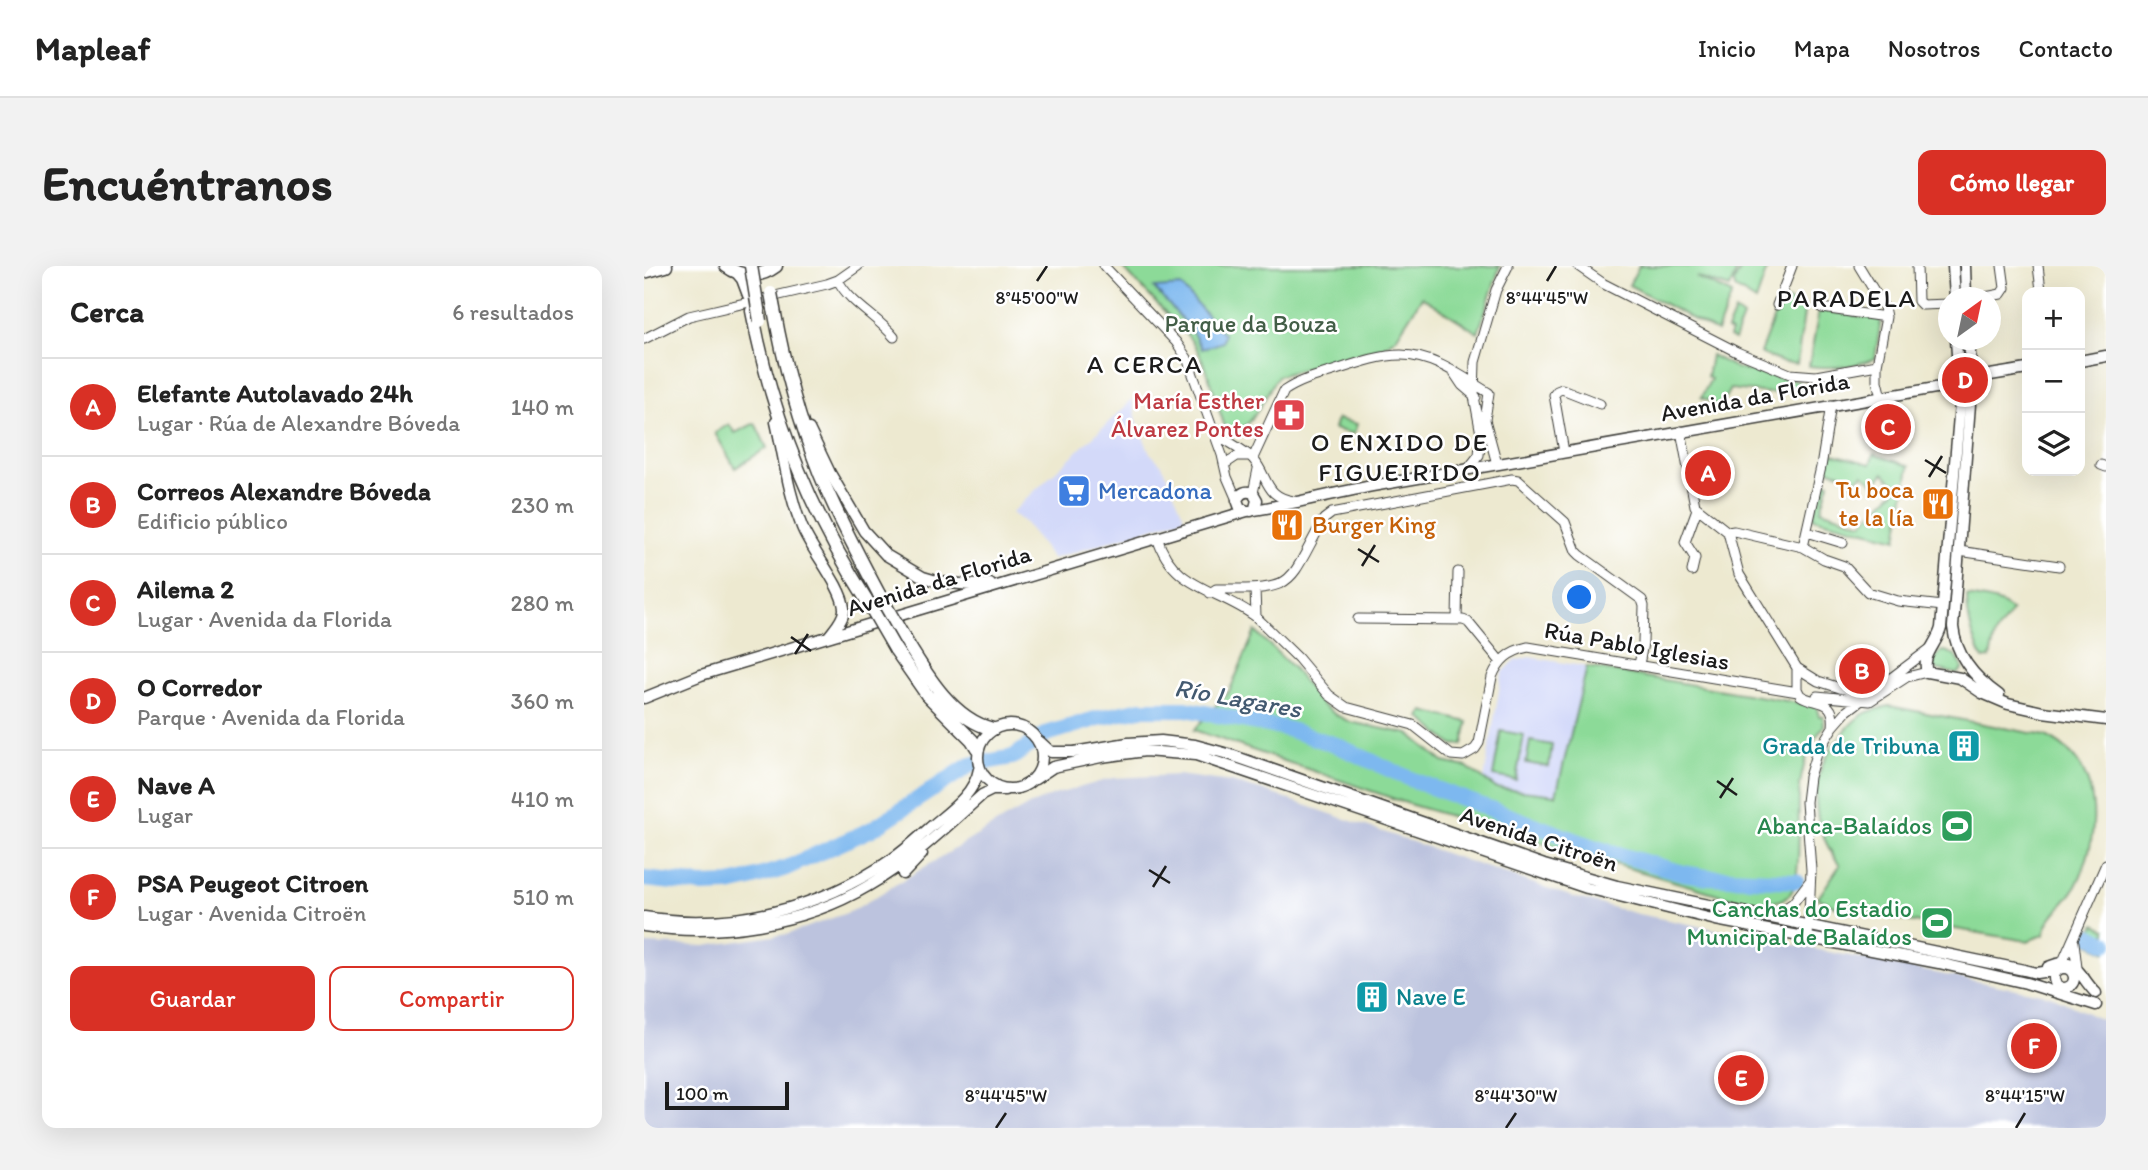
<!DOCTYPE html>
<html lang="es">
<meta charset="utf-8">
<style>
body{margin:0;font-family:Itim,sans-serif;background:#f2f2f2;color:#222}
.controls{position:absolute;right:21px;top:21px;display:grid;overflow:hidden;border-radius:14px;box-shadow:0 7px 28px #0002}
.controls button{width:63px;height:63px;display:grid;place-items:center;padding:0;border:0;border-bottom:2px solid #e0e0e0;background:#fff;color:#222;font:35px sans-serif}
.compass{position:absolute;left:1294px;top:21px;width:63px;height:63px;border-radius:50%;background:#fff;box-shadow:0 7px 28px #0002;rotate:33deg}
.scale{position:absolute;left:21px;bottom:18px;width:124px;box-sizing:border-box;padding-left:7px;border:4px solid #1c1c1c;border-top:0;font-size:19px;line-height:24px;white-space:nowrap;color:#1c1c1c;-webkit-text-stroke:5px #fff;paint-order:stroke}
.you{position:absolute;left:936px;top:332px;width:24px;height:24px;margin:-18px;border:5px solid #fff;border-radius:50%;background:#1a73e8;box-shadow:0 0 0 10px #1a73e833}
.badge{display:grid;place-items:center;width:46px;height:46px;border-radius:50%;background:#d93025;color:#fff;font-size:23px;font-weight:700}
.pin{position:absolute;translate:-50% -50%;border:4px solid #fff;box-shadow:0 2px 7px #0006}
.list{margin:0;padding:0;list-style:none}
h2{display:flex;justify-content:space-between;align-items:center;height:91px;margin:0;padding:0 28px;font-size:30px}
h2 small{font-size:23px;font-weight:400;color:#767676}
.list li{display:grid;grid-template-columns:46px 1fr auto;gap:21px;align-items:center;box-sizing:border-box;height:98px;padding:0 28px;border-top:2px solid #e0e0e0}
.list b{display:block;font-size:26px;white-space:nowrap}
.list p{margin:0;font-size:23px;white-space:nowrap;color:#767676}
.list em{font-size:23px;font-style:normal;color:#767676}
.actions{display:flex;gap:14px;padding:21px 28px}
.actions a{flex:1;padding:16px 0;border:2px solid #d93025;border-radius:14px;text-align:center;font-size:24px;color:#d93025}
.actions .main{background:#d93025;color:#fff}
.icon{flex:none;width:38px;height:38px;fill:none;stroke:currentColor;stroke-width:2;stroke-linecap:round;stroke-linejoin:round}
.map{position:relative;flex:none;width:1462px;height:862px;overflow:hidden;border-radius:14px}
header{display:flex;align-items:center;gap:42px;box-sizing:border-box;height:98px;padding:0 35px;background:#fff;border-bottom:2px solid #e0e0e0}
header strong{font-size:33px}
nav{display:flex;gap:38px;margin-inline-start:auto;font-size:24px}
.intro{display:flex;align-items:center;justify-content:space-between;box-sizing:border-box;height:168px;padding:0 42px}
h1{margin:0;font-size:49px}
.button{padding:18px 32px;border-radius:14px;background:#d93025;color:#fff;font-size:24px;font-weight:700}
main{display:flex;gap:42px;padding:0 42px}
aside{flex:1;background:#fff;border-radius:14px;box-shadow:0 7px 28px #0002}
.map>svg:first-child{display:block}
</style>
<header>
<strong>Mapleaf</strong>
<nav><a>Inicio</a><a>Mapa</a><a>Nosotros</a><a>Contacto</a></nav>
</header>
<div class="intro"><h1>Encuéntranos</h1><a class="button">Cómo llegar</a></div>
<main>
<aside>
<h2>Cerca<small>6 resultados</small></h2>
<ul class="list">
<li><span class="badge">A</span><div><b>Elefante Autolavado 24h</b><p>Lugar · Rúa de Alexandre Bóveda</p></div><em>140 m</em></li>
<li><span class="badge">B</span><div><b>Correos Alexandre Bóveda</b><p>Edificio público</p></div><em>230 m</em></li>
<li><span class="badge">C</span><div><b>Ailema 2</b><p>Lugar · Avenida da Florida</p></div><em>280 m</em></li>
<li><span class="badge">D</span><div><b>O Corredor</b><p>Parque · Avenida da Florida</p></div><em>360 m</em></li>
<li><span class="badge">E</span><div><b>Nave A</b><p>Lugar</p></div><em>410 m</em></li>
<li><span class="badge">F</span><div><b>PSA Peugeot Citroen</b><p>Lugar · Avenida Citroën</p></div><em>510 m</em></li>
</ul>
<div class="actions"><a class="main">Guardar</a><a>Compartir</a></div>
</aside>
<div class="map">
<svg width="1462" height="862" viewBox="0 0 1462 862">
<rect width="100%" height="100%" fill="#fff"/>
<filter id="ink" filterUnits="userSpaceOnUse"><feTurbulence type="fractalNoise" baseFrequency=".0143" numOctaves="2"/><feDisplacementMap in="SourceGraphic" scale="14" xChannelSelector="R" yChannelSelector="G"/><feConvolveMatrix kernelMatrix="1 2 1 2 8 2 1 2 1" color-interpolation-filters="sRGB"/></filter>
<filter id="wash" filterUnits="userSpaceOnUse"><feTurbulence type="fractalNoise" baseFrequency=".00686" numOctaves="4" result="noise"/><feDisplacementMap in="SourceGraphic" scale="28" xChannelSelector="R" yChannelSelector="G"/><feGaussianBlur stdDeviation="1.57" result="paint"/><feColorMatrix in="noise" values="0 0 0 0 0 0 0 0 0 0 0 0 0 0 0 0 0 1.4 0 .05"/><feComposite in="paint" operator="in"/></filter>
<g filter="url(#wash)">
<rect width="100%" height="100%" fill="#ede9d0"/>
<!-- built -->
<path fill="#d3d9f9" d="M488 132 494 159 506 187 518 199 541 252 408 293 380 256 367 247 483 139Z
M886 391 943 401 909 543 856 525 840 513 858 407 870 395Z"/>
<!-- industrial -->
<path fill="#bcc3de" d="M534 509 587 516 620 525 929 631 994 648 1407 730 1462 756V862H0V678L61 680 144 668 208 645 355 556 385 539 413 528 469 512Z"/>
<!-- green -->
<path fill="#8cda98" stroke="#547b5a" stroke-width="2" d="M477 0H856L834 67 778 31 752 72 739 81 634 110C622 125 604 179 581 161 569 129 565 97 544 70Z
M995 0H1094L1086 22 1052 11 1088 28 1073 66 985 19Z
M1098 0H1124L1112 35 1091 22 1090 16Z
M1137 33 1161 40 1153 98 1137 96 1116 87Z
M1175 44 1237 54 1231 92C1211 101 1186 103 1165 100Z
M1091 45 1099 51 1090 74 1085 71 1087 66 1083 64Z
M1067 89 1092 102 1156 116 1159 124 1125 127 1086 123 1076 141 1057 131 1067 113 1063 111Z
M693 153 713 158 710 168 690 163Z
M111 157 123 182 91 202 71 167 85 158 91 167Z
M1186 187 1226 198 1230 188 1265 200 1253 273 1169 252 1179 215 1185 217 1177 244 1218 257 1233 242 1238 247 1241 245 1235 240 1254 222 1240 207 1230 218 1219 208 1208 218 1210 211 1182 203Z
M1323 330C1340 333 1355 333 1368 345L1351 369 1346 392 1339 393C1329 372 1323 354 1323 330Z
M611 365 649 402 678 439 692 449 706 456 765 468 799 496 823 501 852 522 912 529 943 401 1172 440 1175 450H1179L1180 460C1167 476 1159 497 1156 519 1152 543 1160 616 1145 629 1134 639 1118 636 1104 637L768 539 550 464 586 424Z
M1298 385C1307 385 1318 394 1318 403L1313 408 1287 402V396Z
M1245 440 1402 470C1460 498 1458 569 1432 620 1423 638 1403 649 1400 669L1383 675 1199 644 1174 632 1196 599C1166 560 1162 509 1196 471 1204 461 1212 451 1224 446 1230 444 1238 442 1245 440Z
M779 445 824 456 819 478 808 479 776 451Z
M857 465 880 469 872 514 849 510Z
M886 475 908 479 905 501 882 497Z
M1451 658 1462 663V686L1443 677Z"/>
<!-- water -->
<path fill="#7db8ef" stroke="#4c6a86" stroke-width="2" d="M537 20 580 68 579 76 558 83 546 62 510 22Z"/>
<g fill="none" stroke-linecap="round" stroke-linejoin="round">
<!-- river -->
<path stroke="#7db8ef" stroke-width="16" d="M0 613 59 619 85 618 103 614 142 602 228 563 326 499 369 491 402 468 455 452 497 443H542L643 463 692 479 771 515 952 582 1039 607 1063 611 1152 615
M1447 670 1462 677"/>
</g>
</g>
<g filter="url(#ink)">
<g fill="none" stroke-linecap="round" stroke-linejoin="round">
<defs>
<path id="minor" d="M460 0 532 76 543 92 578 189 583 211 593 234
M934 0 960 18 1093 86 1146 108 1172 110 1233 99
M1215 0 1240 41 1242 51 1233 99V115L1237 131
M1273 0 1274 35 1278 39 1304 38
M1394 0 1397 24
M194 14C205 37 234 51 250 71
M1336 32 1357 28 1361 22 1358 0
M1133 39 1148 0
M1178 42 1242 51
M0 73 45 50 183 18 194 14 214 0
M810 107 818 119 832 131
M1037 165 1051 240 1084 266 1095 308 1153 402 1174 415 1196 422 1214 426 1232 425
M570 166C581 175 603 185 610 194 625 213 621 231 650 235
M920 186 910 129 913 125 918 123 956 138
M609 192 640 125C655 115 672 110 689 105 711 98 735 89 757 89 789 89 819 111 845 127L841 154 853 198
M581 198 593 190H604
M1457 199 1462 201
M824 203 835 189 837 168 830 130 831 96 852 24 864 0
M609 227 614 203
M1084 266 1090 265 1159 281 1180 293 1200 300 1224 326 1254 335 1299 340
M1163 266 1199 277
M513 271C528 323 576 323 612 351L654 392 685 429 702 441 769 459 807 489 819 490 831 483 835 477 848 411C855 394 865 385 884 381L1154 426
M1159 281 1177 201 1187 139
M1315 285 1415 300
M1048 305 1051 292 1041 276 1053 243
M611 323 612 351
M566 327 572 323C655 324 642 320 680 253L688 247 868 213 874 214 921 256 932 285 936 289 998 334 1000 340 999 377 995 399
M714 353 819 354 824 356 856 395
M813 353 814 306
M1153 402V423L1156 429C1171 440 1192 430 1189 461
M1173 430 1226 435 1263 411 1283 406
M1126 652 1149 637 1165 616
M1164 672 1167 604 1162 536 1165 511 1172 488 1189 461 1203 445 1287 382
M1416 702 1462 598
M1429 709 1433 702 1430 676"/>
<path id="major" d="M1309 0 1311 32
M1321 0 1322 32
M1312 74 1314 103
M1325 74 1327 102
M1436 95 1462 90
M1308 114a13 13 0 1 1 26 0a13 13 0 1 1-26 0Z
M1334 111 1383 103
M1327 125 1309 361C1312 390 1332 413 1355 429
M1317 126 1297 362C1293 378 1277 390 1283 406L1316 412 1338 427 1364 438 1399 446 1462 454
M132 156C140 191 144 227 158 261 167 284 198 320 200 342 201 352 191 362 185 370
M165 163 186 207 220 265 242 289 279 311 296 316 327 319 346 318
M603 245 596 242 593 234C596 227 602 224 609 227L613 234 611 242 607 245
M0 432 57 409 603 245C645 239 687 228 728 220L1303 120 1308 118
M334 491a32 32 0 1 1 64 0a32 32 0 1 1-64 0Z
M396 476 407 486H430L484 477 517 475 551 479 584 488 900 599 973 620 1380 704 1392 707 1413 704
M391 513 409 501 457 491 501 485 552 489 943 622 1072 654 1295 697 1382 717 1452 739
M259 608 278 588
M0 651C86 665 176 643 248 593 263 583 276 570 289 559 307 544 331 527 335 503
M0 660C75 671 158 659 224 620 266 596 302 561 338 529L348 524H361
M1404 701C1434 688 1434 710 1452 727
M1410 712a10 10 0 1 1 20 0a10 10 0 1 1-20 0Z"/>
<path id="highway" d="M82 0C98 12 116 12 132 0
M0 6 22 0
M94 7 99 13 105 29
M130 43C140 99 155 155 176 208 193 249 214 289 235 328
M108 45C127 148 166 245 222 333
M262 375C282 408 309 454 349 463
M251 383 283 429 328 474 333 482"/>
</defs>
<!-- minor casing -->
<use href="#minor" stroke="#3b3b37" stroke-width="11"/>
<!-- major casing -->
<use href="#major" stroke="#3b3b37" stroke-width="13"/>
<!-- highway casing -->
<use href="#highway" stroke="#3b3b37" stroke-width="15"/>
<!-- minor -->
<use href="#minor" stroke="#fff" stroke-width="9"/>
<!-- major -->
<use href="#major" stroke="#fff" stroke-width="10"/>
<!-- highway -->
<use href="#highway" stroke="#fff" stroke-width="12"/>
<defs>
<path id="highway-bridge" d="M107 0 116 55
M127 27 130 43
M235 328 262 375
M222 333 251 383"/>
</defs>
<!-- highway-bridge casing -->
<use href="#highway-bridge" stroke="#3b3b37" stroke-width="15" stroke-linecap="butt"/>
<!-- highway-bridge -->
<use href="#highway-bridge" stroke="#fff" stroke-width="12"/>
</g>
</g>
<!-- ticks -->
<path fill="none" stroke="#1c1c1c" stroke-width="2.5" d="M393 15 403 0M903 15 912 0M1281 194 1302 207M1285 211 1298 190M714 283 735 296M718 300 731 279M147 371 167 385M151 388 164 368M1073 515 1093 529M1076 532 1089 512M505 604 526 617M509 621 522 600M352 862 362 847M862 862 872 847M1372 862 1381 847"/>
<!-- icons -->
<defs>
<symbol id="pharmacy-square" viewBox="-11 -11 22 22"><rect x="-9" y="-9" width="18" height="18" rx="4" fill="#e0444e" stroke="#fff"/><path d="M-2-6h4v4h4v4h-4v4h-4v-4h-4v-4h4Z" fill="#fff"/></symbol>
<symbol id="supermarket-square" viewBox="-11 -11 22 22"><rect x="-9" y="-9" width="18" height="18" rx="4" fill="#3f7fe0" stroke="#fff"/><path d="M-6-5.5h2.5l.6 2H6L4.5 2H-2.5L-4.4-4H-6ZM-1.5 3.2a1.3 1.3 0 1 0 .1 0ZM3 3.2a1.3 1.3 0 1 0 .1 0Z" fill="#fff"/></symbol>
<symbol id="restaurant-square" viewBox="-11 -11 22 22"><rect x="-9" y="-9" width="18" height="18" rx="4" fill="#e8710a" stroke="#fff"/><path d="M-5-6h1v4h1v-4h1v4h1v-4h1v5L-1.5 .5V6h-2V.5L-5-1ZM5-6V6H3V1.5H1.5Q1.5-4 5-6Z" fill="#fff"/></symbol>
<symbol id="building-square" viewBox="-11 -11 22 22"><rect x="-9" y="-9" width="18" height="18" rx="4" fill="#0f9aa8" stroke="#fff"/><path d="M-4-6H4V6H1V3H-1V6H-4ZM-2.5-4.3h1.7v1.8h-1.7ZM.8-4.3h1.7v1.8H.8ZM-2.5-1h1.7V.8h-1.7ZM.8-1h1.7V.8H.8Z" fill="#fff"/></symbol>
<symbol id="stadium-square" viewBox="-11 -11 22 22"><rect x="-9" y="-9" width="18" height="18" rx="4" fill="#2e9e5b" stroke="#fff"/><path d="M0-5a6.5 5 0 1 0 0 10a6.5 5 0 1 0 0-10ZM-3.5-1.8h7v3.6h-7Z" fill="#fff"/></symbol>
</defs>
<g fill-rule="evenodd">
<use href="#pharmacy-square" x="626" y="130" width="38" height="38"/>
<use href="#supermarket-square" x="411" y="206" width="38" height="38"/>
<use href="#restaurant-square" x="1275" y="219" width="38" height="38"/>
<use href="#restaurant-square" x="624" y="240" width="38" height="38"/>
<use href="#building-square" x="1301" y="461" width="38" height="38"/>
<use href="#stadium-square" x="1294" y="541" width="38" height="38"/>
<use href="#stadium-square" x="1274" y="638" width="38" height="38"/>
<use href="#building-square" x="709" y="712" width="38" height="38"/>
</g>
<g text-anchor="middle" stroke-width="5" stroke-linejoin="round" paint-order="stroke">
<!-- park labels -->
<g font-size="24" fill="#435e47" stroke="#fff">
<text x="607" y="66">Parque da Bouza</text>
</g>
<!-- street labels -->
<g font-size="24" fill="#1c1c1c" stroke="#fff">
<text transform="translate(1111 131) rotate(-10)" y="8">Avenida da Florida</text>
<text transform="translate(295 315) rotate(-17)" y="8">Avenida da Florida</text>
<text transform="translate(993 380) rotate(10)" y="8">Rúa Pablo Iglesias</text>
<text transform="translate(895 573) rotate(18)" y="8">Avenida Citroën</text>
</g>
<!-- health labels -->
<g font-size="24" fill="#be3a42" stroke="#fff" text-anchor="end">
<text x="620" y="143">María Esther<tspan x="620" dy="28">Álvarez Pontes</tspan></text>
</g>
<!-- food labels -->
<g font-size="24" fill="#c56008" stroke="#fff" text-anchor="end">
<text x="1270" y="232">Tu boca<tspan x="1270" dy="28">te la lía</tspan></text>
<text x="668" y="267" text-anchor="start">Burger King</text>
</g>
<!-- shop labels -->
<g font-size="24" fill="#366cbe" stroke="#fff" text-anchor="start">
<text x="454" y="233">Mercadona</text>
</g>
<!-- culture labels -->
<g font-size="24" fill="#0d838f" stroke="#fff" text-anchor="end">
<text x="1296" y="488">Grada de Tribuna</text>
<text x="752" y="739" text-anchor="start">Nave E</text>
</g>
<!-- leisure labels -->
<g font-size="24" fill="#27864d" stroke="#fff" text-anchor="end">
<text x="1288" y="568">Abanca-Balaídos</text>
<text x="1268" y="651">Canchas do Estadio<tspan x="1268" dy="28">Municipal de Balaídos</tspan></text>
</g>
<!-- neighbourhood labels -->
<g font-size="26" letter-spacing="2" fill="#1c1c1c" stroke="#fff">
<text x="1203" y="41">PARADELA</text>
<text x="501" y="107">A CERCA</text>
<text x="756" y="185">O ENXIDO DE<tspan x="756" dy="30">FIGUEIRIDO</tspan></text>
</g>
<!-- water labels -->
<g font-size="26" font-style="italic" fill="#435a70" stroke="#fff">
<text transform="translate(594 432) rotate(10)" y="9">Río Lagares</text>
</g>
</g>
<g font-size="18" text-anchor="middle" fill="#1c1c1c" stroke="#fff" stroke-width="5" stroke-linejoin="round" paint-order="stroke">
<text x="393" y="38">8°45'00"W</text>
<text x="903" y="38">8°44'45"W</text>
<text x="362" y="836">8°44'45"W</text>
<text x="872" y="836">8°44'30"W</text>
<text x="1381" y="836">8°44'15"W</text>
</g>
</svg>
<div class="controls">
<button>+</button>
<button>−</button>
<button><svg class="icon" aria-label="layers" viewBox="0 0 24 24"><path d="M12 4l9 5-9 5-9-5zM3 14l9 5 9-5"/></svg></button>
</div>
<svg class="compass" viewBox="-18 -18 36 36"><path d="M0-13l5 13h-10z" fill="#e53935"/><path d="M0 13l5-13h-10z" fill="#767676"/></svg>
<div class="scale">100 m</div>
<div class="you"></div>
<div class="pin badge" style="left:1064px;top:207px">A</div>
<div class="pin badge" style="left:1218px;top:405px">B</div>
<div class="pin badge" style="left:1244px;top:161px">C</div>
<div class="pin badge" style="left:1321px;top:114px">D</div>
<div class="pin badge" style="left:1097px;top:812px">E</div>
<div class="pin badge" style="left:1390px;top:780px">F</div>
</div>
</main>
